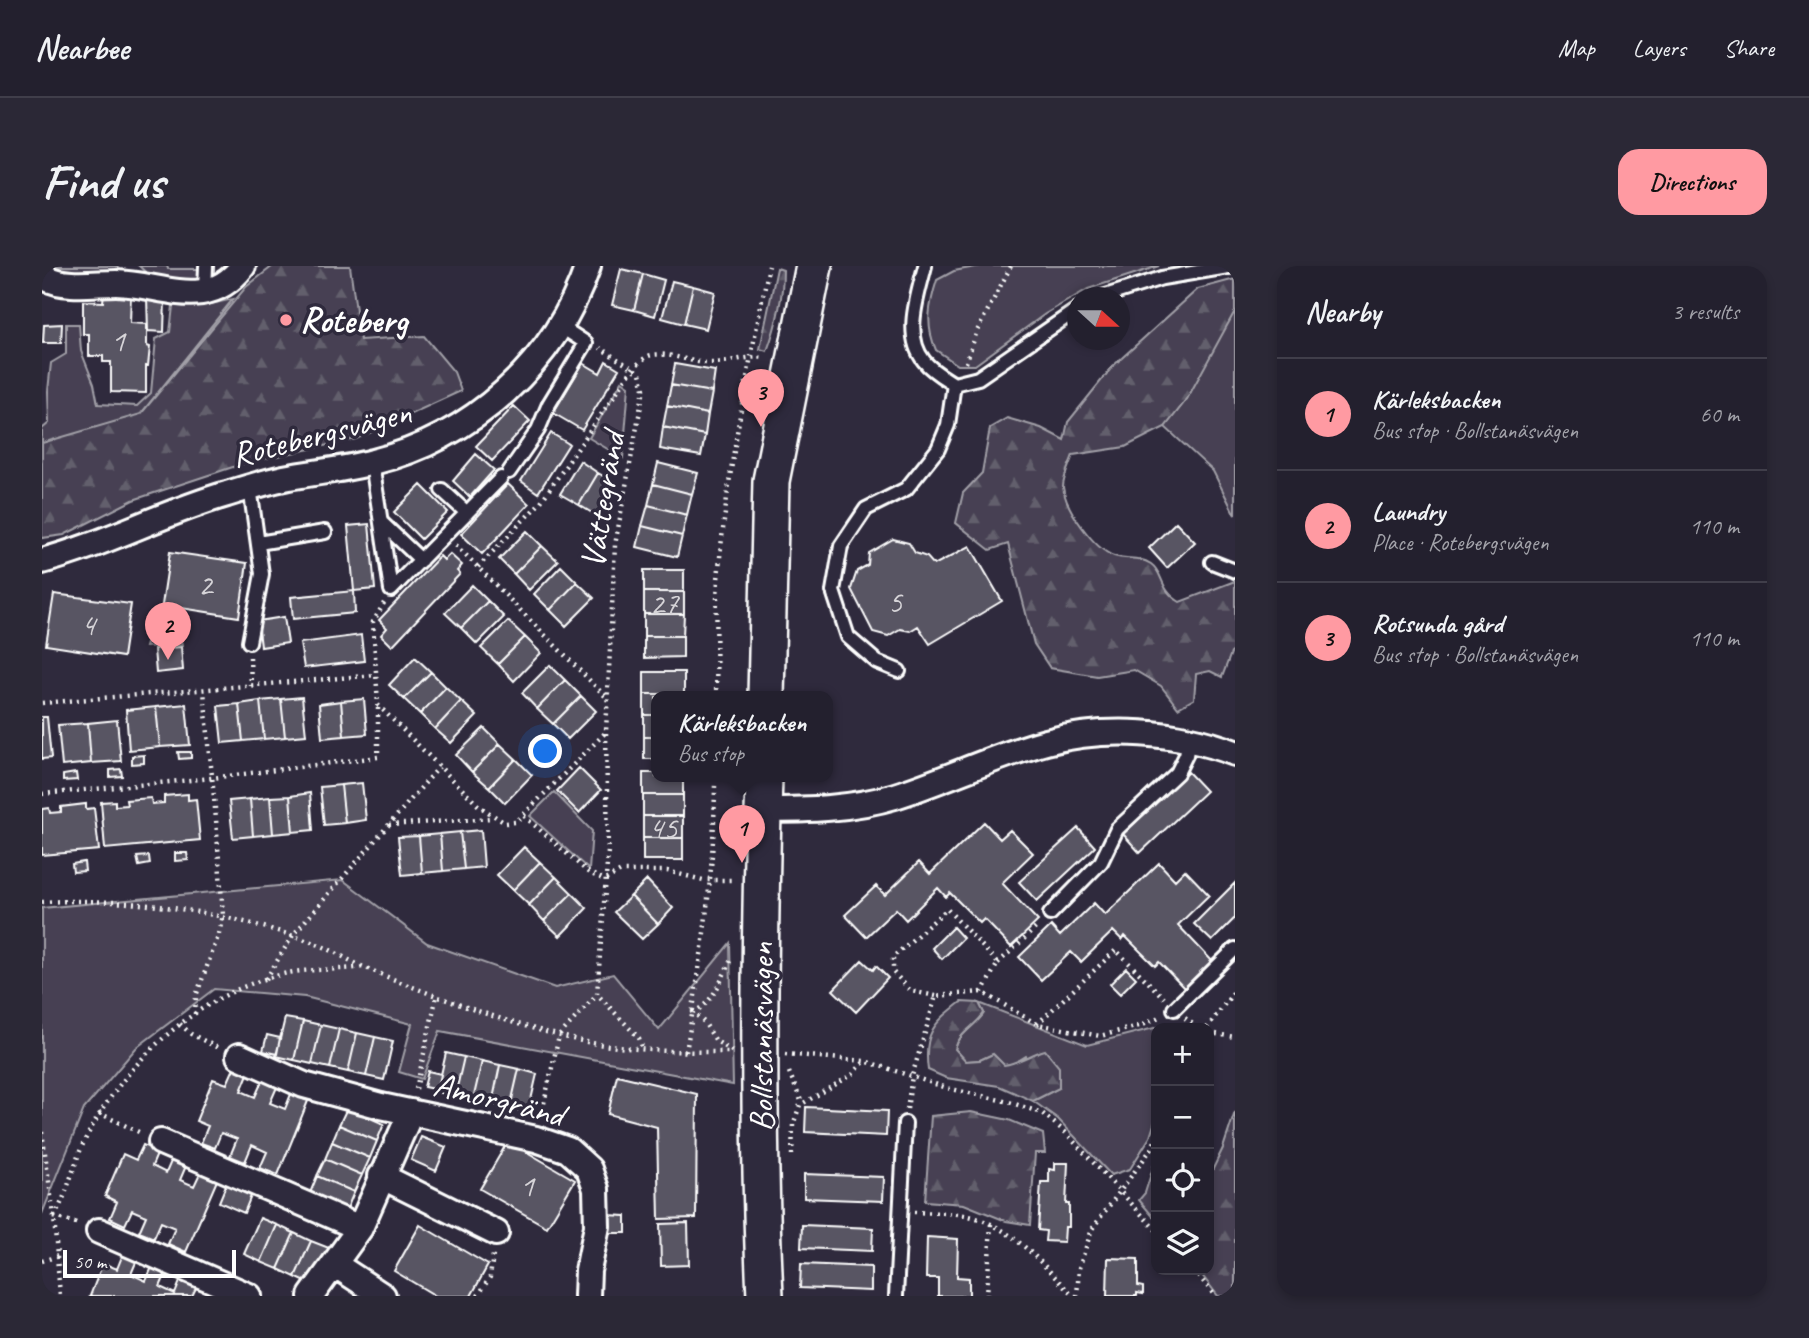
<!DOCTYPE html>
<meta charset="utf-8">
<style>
body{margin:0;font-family:Caveat,sans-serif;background:#2b2836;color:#f1f3f6}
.controls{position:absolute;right:21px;bottom:21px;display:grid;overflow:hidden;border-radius:14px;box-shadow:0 4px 10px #0003}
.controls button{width:63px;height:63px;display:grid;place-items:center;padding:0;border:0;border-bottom:2px solid #403e4a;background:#23202e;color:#f1f3f6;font:35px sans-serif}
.compass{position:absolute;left:1025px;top:21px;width:63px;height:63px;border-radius:50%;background:#23202e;box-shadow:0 4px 10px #0003;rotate:111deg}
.scale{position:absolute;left:21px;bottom:18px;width:173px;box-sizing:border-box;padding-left:7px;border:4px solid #fff;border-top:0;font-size:19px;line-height:24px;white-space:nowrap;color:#fff;-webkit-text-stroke:5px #2f2a3d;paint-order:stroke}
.you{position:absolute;left:504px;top:486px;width:24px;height:24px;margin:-18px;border:5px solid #fff;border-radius:50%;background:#1a73e8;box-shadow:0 0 0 10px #1a73e833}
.badge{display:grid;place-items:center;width:46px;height:46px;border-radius:50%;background:#ff9aa2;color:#111;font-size:23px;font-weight:700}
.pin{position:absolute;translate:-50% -58px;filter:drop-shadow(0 2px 4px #0008)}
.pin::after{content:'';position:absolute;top:37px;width:24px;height:21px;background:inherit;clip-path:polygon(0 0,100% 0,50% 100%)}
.popup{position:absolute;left:609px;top:425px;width:182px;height:91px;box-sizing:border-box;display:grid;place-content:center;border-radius:14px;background:#23202e;filter:drop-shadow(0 2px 5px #0005);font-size:23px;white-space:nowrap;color:#a3a3aa}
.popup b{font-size:26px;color:#f1f3f6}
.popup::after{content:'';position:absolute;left:50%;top:100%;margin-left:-14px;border:14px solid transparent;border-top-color:#23202e}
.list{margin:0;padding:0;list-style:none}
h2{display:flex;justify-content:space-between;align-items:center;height:91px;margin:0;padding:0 28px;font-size:30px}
h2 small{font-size:23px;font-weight:400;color:#a3a3aa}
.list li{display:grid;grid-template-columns:46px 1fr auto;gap:21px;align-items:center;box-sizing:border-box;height:112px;padding:0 28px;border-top:2px solid #403e4a}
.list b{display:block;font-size:26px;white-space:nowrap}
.list p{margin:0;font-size:23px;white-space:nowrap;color:#a3a3aa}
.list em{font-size:23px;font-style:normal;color:#a3a3aa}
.icon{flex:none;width:38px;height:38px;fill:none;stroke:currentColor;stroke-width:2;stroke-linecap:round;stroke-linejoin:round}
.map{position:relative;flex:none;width:1193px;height:1030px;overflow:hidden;border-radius:21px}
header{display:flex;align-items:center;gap:42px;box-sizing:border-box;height:98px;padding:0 35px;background:#23202e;border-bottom:2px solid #403e4a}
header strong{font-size:33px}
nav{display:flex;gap:38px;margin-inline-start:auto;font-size:24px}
.intro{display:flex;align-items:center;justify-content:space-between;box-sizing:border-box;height:168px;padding:0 42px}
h1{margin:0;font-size:49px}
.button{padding:18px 32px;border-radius:21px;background:#ff9aa2;color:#111;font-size:24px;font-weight:700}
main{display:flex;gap:42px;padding:0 42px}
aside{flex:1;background:#23202e;border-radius:21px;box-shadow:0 4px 10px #0003}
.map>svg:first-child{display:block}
</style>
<header>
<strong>Nearbee</strong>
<nav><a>Map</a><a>Layers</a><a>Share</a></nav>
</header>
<div class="intro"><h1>Find us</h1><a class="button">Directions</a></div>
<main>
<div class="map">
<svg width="1193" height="1030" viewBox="0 0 1193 1030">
<defs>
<pattern id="forest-firs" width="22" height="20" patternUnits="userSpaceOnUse" patternTransform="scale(1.75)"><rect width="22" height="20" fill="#464152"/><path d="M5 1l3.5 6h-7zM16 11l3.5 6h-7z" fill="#625e6c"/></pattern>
</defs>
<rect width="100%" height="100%" fill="#2f2a3d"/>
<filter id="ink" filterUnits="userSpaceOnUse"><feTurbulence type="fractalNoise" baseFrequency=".0143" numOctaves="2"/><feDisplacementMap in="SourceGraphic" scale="14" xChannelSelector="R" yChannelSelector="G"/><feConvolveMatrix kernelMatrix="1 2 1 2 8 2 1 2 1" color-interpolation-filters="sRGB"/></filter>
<g filter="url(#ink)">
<!-- green -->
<path fill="#464152" stroke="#a2a0a8" stroke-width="2" d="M10 0H76L74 7 18 8Z
M97 0H125L126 3H157L156 15 112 14Z
M939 0H1117L1046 23 1003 48 933 99H916L894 84C883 59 887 39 895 14L912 5Z
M191 33 98 149 0 178V163L7 157 6 125 9 97 24 88V58H37L39 85 52 118 56 138 95 140 109 127 114 73 128 66 131 40 164 39Z
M1191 45H1193V249L1171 205 1123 161 1145 133Z
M580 115 587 120 581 192 547 172Z
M110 355 136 358 140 379 103 381Z
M512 526 550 565 547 604 488 550Z
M301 614 385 677 513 722 571 708 617 764 688 677 691 819 398 765 380 813 357 806 370 758 263 731 172 723 94 782 42 843 0 948V642Z
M937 737 1045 779 1128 758 1138 762H1114V852L1108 871 1088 903 1069 909 1016 853 991 835 1017 822 984 790 971 798 962 799 951 788 938 794 924 795 913 783C918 766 933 761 942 747Z
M1114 892V954L1097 934 1103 927Z"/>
<!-- forest -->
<path fill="url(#forest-firs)" stroke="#a2a0a8" stroke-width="2" d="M231 0H308L318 74 382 70 412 106 419 125 314 173 203 197 91 234 22 269 0 272V177L99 148 204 21Z
M735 2 741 4C741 33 735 58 725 85L718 83Z
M1193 13V45L1145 133 1123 161 1083 181 1031 189C1028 198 1021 212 1021 221 1023 242 1052 283 1072 290 1085 294 1097 290 1109 298 1122 307 1117 324 1138 336L1193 315V384L1189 387 1180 411 1168 405 1154 408 1152 433 1136 442 1119 420 1092 404 1055 410 1008 402 992 378 966 278 948 284 914 257 921 227 940 207 948 162 965 152 999 162 1022 174 1026 156 1071 100 1156 23Z
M919 736 937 737 942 747C933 761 917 766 913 783L924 795 938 794 951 788 962 799C976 797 989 788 1003 784L1017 801V822L991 835 957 820 904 812 886 804C881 767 892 757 919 736Z
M929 846 967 854 1001 868 1003 887H993L988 959 964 955 922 938 883 935 889 850Z
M1193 846V1030H1176L1156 1004H1167V911L1181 882Z"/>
<!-- building -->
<path fill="#595564" stroke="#fff" stroke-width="2" d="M579 3 601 8 592 44 570 39Z
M601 8 622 14 613 50 592 44Z
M630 15 651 20 642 58 620 52Z
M651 20 673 26 664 63 642 58Z
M62 26 89 27 88 57 105 58V80L108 81 106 100H104V127L69 126V96H61V90H47V68H41V35L61 36Z
M105 31H123L122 66 106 65Z
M20 58 19 77H1L2 59Z
M564 95 577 103 540 164 511 147 541 97 558 107Z
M633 98 673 105 670 126 629 119Z
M629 119 670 126 666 148 625 140Z
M472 140 488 155 450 195 434 180Z
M625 140 666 148 663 169 621 161Z
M621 161 663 169 659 190 618 183Z
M509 167 527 178 496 227 479 215Z
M434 188 452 204 428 231 411 215Z
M538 195 556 207 537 239 518 228Z
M616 197 656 207 650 228 611 218Z
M556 207 575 218 555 250 537 239Z
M466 218 487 238 440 288 419 268Z
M611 218 650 228 645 249 606 239Z
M379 219 406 246 379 273 352 246Z
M606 239 645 249 640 270 600 260Z
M1134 256 1153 276 1125 302 1107 282Z
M327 258 333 323 312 325 306 260Z
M600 260 640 270 635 291 595 281Z
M485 265 500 280 472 308 457 293Z
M851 273 867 277 873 287 885 291 892 299 928 280 960 335 888 378 876 360 868 365 858 363 846 370 831 366 809 323 815 305 826 299 827 287Z
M500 280 516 295 487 324 472 308Z
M128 286 205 297 197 351 120 339Z
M408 288 420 299 415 305 418 308 350 380 339 369 345 362 337 354 398 290 402 294Z
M519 300 535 316 508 344 492 328Z
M602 304H642V326H602Z
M535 316 552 332 524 360 508 344Z
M430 319 446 335 419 362 403 347Z
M312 325 313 347 251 353 249 331Z
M602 326H642V348H602Z
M12 328 89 338 81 391 4 379Z
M446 335 462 351 435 378 419 362Z
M602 348H642L641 370H602Z
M242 351 246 377 219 381 216 355Z
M466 355 483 371 456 398 439 382Z
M319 369 322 395 262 402 258 377Z
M602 370H641V391L602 392Z
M483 371 499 387 472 415 456 398Z
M139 381 141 404 114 407 112 383Z
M373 391 389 406 362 433 347 419Z
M508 399 523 414 495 443 480 427Z
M389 406 404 421 378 448 362 433Z
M602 406H642V428H602Z
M523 414 539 430 511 458 495 443Z
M404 421 419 435 393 463 378 448Z
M602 428H642V431H614V449H602Z
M539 430 554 445 526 473 511 458Z
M260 431 264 469 243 471 239 433Z
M239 433 243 471 222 473 218 435Z
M322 433 325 468 302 470 299 435Z
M218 435 222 473 201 475 197 438Z
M299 435 302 470 280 472 277 438Z
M419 435 435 450 409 477 393 463Z
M144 438 148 479 118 481 114 441Z
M197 438 201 475 180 477 176 440Z
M114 441 118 481 87 484 84 444Z
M602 449H614V471H602Z
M0 451H5L9 492 0 493Z
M75 454 79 495 49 497 46 457Z
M46 457 49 497 20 500 16 459Z
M442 462 458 478 430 506 414 489Z
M602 471H614V493H602Z
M458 478 474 493 447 521 430 506Z
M136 486H149V492L137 493Z
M102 489V497L90 498V490Z
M474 493 490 509 463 537 447 521Z
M537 502 559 524 537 547 515 525Z
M79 503 80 510 68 511V504Z
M1146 506 1164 525 1098 587 1081 568Z
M34 507 35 514 21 515V509Z
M601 507H614V511H641V529H601Z
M320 517 324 554 303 557 299 519Z
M299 519 303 557 282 559 278 521Z
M268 527 271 564 251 566 248 530Z
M146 528V534L154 533 158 574 63 583 59 536 73 535V540L85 539 84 534 109 532 110 538 122 537V530Z
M601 529H641V550H601Z
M248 530 251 566 231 568 228 531Z
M228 531 231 568 211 570 208 533Z
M208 533 211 570 191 572 187 535Z
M44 538V543L52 542 57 584 0 589V543L7 542 8 547 19 546V541Z
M601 550H641V572H601Z
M942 556 958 573 968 564 991 587 960 617 996 655 969 681 942 653 938 657 908 627 904 631 896 622 864 654 854 643 824 671 803 649 834 620 843 629 877 596 888 608Z
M1036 562 1053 581 995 635 977 616Z
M439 564 442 601 422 603 418 566Z
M418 566 422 603 401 605 398 568Z
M398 568 401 605 380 607 377 570Z
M377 570 380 607 360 609 356 571Z
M601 572H641V594H601Z
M482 581 498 596 471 624 455 609Z
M133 587H145L146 594 133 595Z
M107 590 108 598 97 600 95 591Z
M42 596 43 605 31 606 30 598Z
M498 596 514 611 487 639 471 624Z
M1117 597 1133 614 1143 604 1167 629 1136 659 1172 697 1144 724 1117 696 1113 700 1083 670 1080 674 1071 665 1039 696 1029 686 999 714 977 691 1009 660 1018 670 1052 637 1063 649Z
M514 611 530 627 502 655 487 639Z
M605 614 631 642 616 658 589 630Z
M1193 617V652L1170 675 1152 658Z
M530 627 545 642 518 670 502 655Z
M589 630 616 658 600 673 572 646Z
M911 661 921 672 900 693 890 682Z
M820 694 831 704 834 700 846 712 814 746 791 724Z
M1084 702 1094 712 1078 728 1068 718Z
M243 752 261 755 252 794 234 790Z
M261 755 279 759 270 798 252 794Z
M279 759 297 763 288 802 270 798Z
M297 763 315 767 306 806 288 802Z
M315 767 333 771 324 810 306 806Z
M225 769 238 772 235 788 221 785Z
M333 771 351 775 342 814 324 810Z
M404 787 422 791 413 830 395 826Z
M422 791 440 795 431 834 413 830Z
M440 795 458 799 450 838 431 834Z
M458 799 477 803 468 842 450 838Z
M192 802 206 808 199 825 213 831 220 815 235 821 228 837 243 843 249 828 266 835 236 909 218 902 225 886 210 879 203 896 188 890 195 873 179 867 173 882 159 877 166 860 154 855 171 813 185 818Z
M477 803 495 808 486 847 468 842Z
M386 805 399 808 396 824 382 821Z
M575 809 655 828 654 952 617 953 615 861 566 848Z
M764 841 845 845 844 870 763 866Z
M305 842 342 858 335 875 297 859Z
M297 859 335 875 328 892 290 876Z
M379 871 404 881 394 905 369 894Z
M466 875 533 914 505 961 438 923Z
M290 876 328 892 320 909 283 893Z
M101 879 116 886 110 900 124 907 130 893 144 900 138 914 152 920 159 905 176 912 144 986 126 978 133 962 119 956 112 972 97 966 104 950 90 944 83 959 68 952 75 936 63 930 81 888 94 894Z
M283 893 320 909 312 926 275 910Z
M1013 897H1026L1024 938H1027V961H1023L1022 976 1003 975 1004 965 996 964 999 916H1007V903L1013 904Z
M762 908 842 911 841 935 762 932Z
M275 910 312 926 305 943 268 927Z
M186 914 211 925 202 947 177 936Z
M565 949 584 950V967H565Z
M218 952 235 959 219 996 202 988Z
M646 957 647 999 619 1000 618 958Z
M235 959 252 967 236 1003 219 996Z
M378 959 446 999 429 1030H394L352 1005Z
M760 959 831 962 830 985 759 982Z
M252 967 269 975 253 1011 236 1003Z
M885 971 916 973 915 1011 927 1012V1030H896V1012H884Z
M269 975 287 982 270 1019 253 1011Z
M81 988 95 994 89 1008 104 1015 110 1001 124 1007 118 1021 133 1028 139 1013 155 1020 150 1030H48L61 997 75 1003Z
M1066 992 1096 993V1020L1101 1021V1028L1095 1027V1030H1065Z
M759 998 829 1001V1025L758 1022Z"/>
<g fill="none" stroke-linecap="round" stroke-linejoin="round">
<defs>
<path id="lane" d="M883 0C876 29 861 69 882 95 890 105 901 111 912 118L936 112 1036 43
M163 25 164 0
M1057 32 1120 12 1192 0
M330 197 349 324
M467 206 496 164 507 138 544 77 518 60
M400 224 425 247
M339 256 379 294
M216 277 283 266
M1170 296 1193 305
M349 324 459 212
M207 376 220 308 208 221
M857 405 835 396 806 371 791 325 799 280 824 243 864 223 896 183 906 159 912 118
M1008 648 1059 596 1075 563 1135 507 1144 489 1147 474
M1132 743 1193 683
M854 1030 863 857"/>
<path id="street" d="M0 5 4 12C24 22 52 17 74 17 121 18 165 47 201 0
M0 295C64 278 122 246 185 228 204 222 223 216 242 212 271 206 302 204 331 196 430 172 513 97 546 0
M721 544C765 544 810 543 853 530 904 514 952 490 1004 476 1064 460 1135 465 1193 487
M197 790 262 819 339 840 494 873 526 884 547 903 554 923 555 960 546 1005 545 1030
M119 876 318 962
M339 910 454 967
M57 965 207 1030
M292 998 341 1030
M269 1030 318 962 369 846"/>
<path id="secondary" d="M724 431 729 215 772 0
M722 511C717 684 715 858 723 1030"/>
</defs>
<!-- lane casing -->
<use href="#lane" stroke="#fff" stroke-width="18"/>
<!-- street casing -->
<use href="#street" stroke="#fff" stroke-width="30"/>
<!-- secondary casing -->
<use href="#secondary" stroke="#fff" stroke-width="40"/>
<!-- path -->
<path stroke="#fff" stroke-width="4.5" stroke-dasharray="2 5" stroke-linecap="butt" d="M924 97 935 65 969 0
M414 279 565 432
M436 301 498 237 592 101C598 97 603 90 610 89 627 86 647 96 665 97 686 98 702 89 724 92
M342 337 331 356 336 439 437 540 463 557 474 556 564 466 573 279 602 123 598 107 558 82
M208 391 209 420
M674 431C675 388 673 344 677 302 686 201 707 99 727 0
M0 437 334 409
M564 467 566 585 555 728 597 772 601 784
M0 528 170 512 336 491V439
M482 550 547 607 563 614 579 605H625L661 614H693
M347 559 450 552
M0 636C92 631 185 646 272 677 290 683 306 695 324 702 386 728 450 752 515 769 572 785 631 786 689 786
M688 695C680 713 670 739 651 746L662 756 674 775 690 785
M956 697 997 659
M224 713 251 669 397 501
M894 730 869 725 851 706V691L905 643 956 697 940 726
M153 748 154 730 177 668 181 649 174 553 162 425
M1143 752 1156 762
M138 758 149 768 178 783
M995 758 1074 684 1122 732
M1165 762 1193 724
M1167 767 1193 771
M644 786C659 695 673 604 673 511
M743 788 823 795 905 822 967 836 1000 847 1023 866 1114 964
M747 806 760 837
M374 823 395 729
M865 843 870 810 894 730 940 726 995 758 1058 770 1101 759 1119 750
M57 847 101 868
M499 851 517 770 555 728
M0 866 12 951 18 1030
M750 889 751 859 758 839 810 809 823 795
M872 946C889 947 906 946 922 949 969 958 999 997 1031 1030
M12 951C27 926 31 897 44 872 83 796 155 728 241 708 267 702 294 705 321 701
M12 951 38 958
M0 995 16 990
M1152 1004 1173 1030
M436 1030 448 1011 451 989
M945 1030 949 957
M1035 1030 1037 1002 1050 963 1110 882 1114 872"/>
<!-- lane -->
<use href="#lane" stroke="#2f2a3d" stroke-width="12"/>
<!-- street -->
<use href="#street" stroke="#2f2a3d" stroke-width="24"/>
<!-- secondary -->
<use href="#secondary" stroke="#2f2a3d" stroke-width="35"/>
</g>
</g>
<!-- markers -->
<circle fill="#ff9aa2" stroke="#2f2a3d" stroke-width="2.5" cx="244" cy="54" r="7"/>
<g text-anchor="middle" stroke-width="7" stroke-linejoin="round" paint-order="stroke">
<!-- number labels -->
<g font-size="32" fill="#d6d4d8">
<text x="76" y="85">1</text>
<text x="163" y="329">2</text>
<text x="853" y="346">5</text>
<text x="622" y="348">27</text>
<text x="46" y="369">4</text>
<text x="621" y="572">45</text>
<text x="485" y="930">1</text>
</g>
<!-- poi labels -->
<g font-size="35" font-weight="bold" fill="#fff" stroke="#2f2a3d" text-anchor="start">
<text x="258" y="66">Roteberg</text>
</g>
<!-- street labels -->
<g font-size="35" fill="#fff" stroke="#2f2a3d">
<text transform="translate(279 167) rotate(-14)" y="12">Rotebergsvägen</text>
<text transform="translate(560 234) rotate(-81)" y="12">Vättegränd</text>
<text transform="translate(719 771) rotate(-90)" y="12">Bollstanäsvägen</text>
<text transform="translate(457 833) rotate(14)" y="12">Amorgränd</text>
</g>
</g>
</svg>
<div class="controls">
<button>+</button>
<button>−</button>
<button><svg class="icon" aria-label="locate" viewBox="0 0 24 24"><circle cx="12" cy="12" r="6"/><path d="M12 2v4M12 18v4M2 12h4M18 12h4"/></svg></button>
<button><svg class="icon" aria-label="layers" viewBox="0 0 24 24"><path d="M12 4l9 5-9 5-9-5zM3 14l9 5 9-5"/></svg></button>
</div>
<svg class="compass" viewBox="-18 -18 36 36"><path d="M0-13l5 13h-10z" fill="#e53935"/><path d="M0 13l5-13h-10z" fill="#a3a3aa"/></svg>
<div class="scale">50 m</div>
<div class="you"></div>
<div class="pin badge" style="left:700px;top:597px">1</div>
<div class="popup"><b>Kärleksbacken</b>Bus stop</div>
<div class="pin badge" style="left:126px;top:394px">2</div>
<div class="pin badge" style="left:719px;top:161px">3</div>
</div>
<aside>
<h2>Nearby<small>3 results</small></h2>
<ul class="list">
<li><span class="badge">1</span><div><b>Kärleksbacken</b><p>Bus stop · Bollstanäsvägen</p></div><em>60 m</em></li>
<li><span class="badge">2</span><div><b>Laundry</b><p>Place · Rotebergsvägen</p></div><em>110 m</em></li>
<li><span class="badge">3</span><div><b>Rotsunda gård</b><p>Bus stop · Bollstanäsvägen</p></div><em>110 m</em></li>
</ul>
</aside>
</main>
